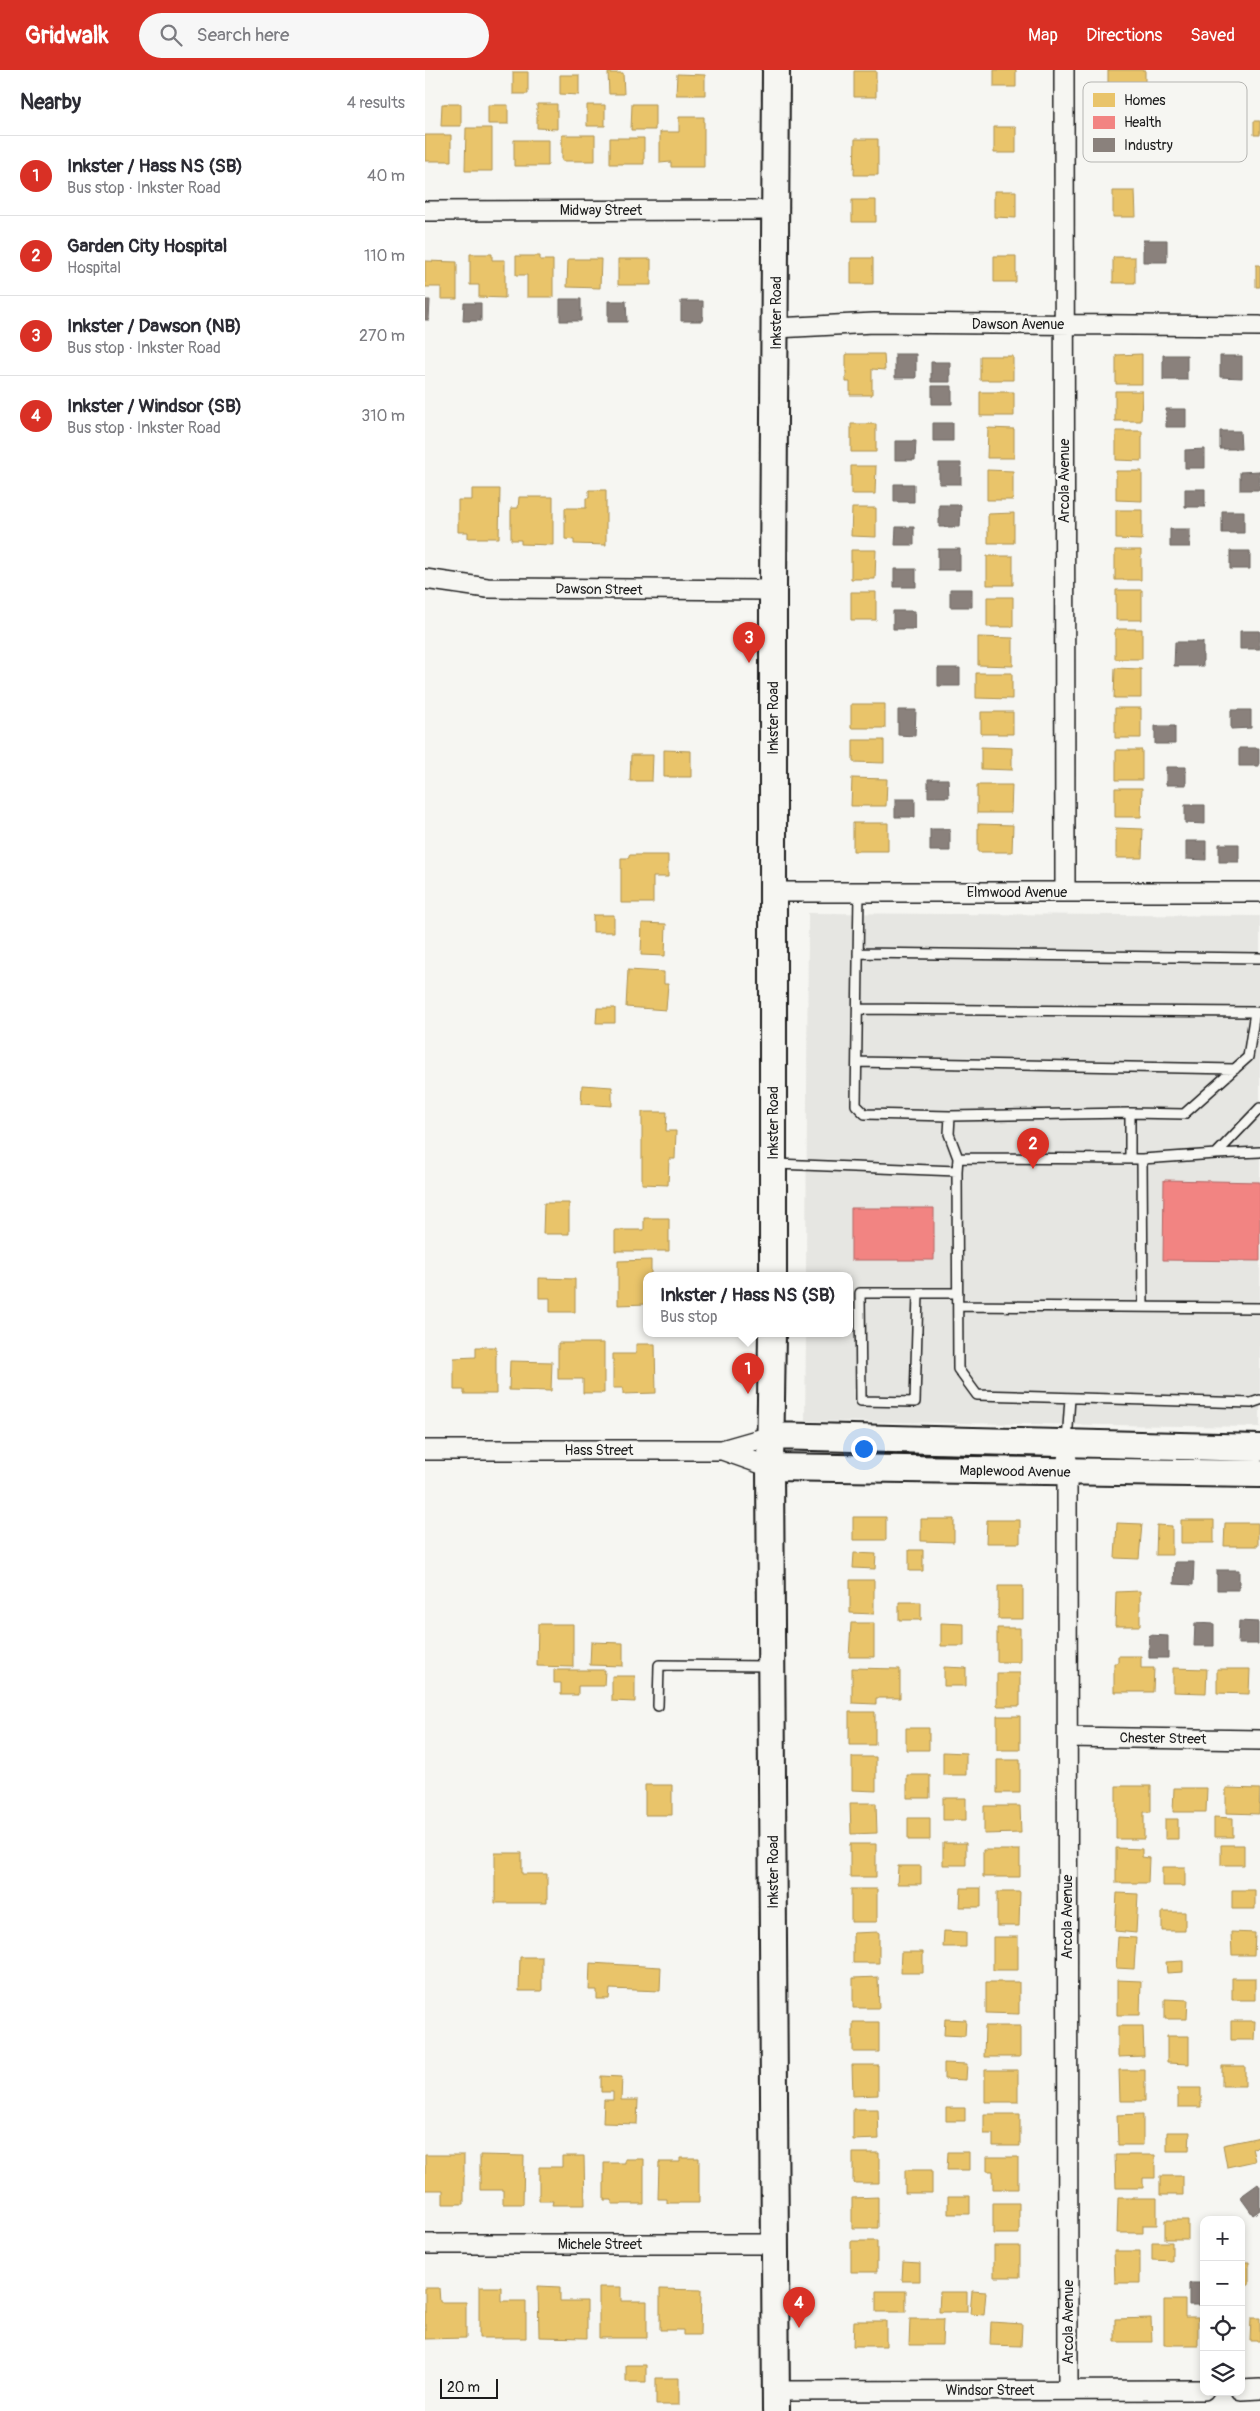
<!DOCTYPE html>
<meta charset="utf-8">
<style>
body{margin:0;font-family:Pangolin,sans-serif;background:#f7f7f7;color:#2b2b33}
.controls{position:absolute;right:15px;bottom:15px;display:grid;overflow:hidden;border-radius:10px;box-shadow:0 2px 8px #0003}
.controls button{width:45px;height:45px;display:grid;place-items:center;padding:0;border:0;border-bottom:1px solid #e1e1e2;background:#fff;color:#2b2b33;font:25px sans-serif}
.scale{position:absolute;left:15px;bottom:12px;width:58px;box-sizing:border-box;padding-left:5px;border:2px solid #1c1c1c;border-top:0;font-size:14px;line-height:18px;white-space:nowrap;color:#1c1c1c;-webkit-text-stroke:4px #f6f6f2;paint-order:stroke}
.you{position:absolute;left:438px;top:1378px;width:18px;height:18px;margin:-12px;border:4px solid #fff;border-radius:50%;background:#1a73e8;box-shadow:0 0 0 8px #1a73e833}
.badge{display:grid;place-items:center;width:32px;height:32px;border-radius:50%;background:#d93025;color:#fff;font-size:16px;font-weight:700}
.pin{position:absolute;translate:-50% -41px;filter:drop-shadow(0 1px 2px #0008)}
.pin::after{content:'';position:absolute;top:26px;width:18px;height:15px;background:inherit;clip-path:polygon(0 0,100% 0,50% 100%)}
.popup{position:absolute;left:218px;top:1202px;width:210px;height:65px;box-sizing:border-box;display:grid;place-content:center;border-radius:10px;background:#fff;filter:drop-shadow(0 1px 4px #0005);font-size:16px;white-space:nowrap;color:#7c7c81}
.popup b{font-size:19px;color:#2b2b33}
.popup::after{content:'';position:absolute;left:50%;top:100%;margin-left:-10px;border:10px solid transparent;border-top-color:#fff}
.list{margin:0;padding:0;list-style:none}
h2{display:flex;justify-content:space-between;align-items:center;height:65px;margin:0;padding:0 20px;font-size:21px}
h2 small{font-size:16px;font-weight:400;color:#7c7c81}
.list li{display:grid;grid-template-columns:32px 1fr auto;gap:15px;align-items:center;box-sizing:border-box;height:80px;padding:0 20px;border-top:1px solid #e1e1e2}
.list b{display:block;font-size:19px;white-space:nowrap}
.list p{margin:0;font-size:16px;white-space:nowrap;color:#7c7c81}
.list em{font-size:16px;font-style:normal;color:#7c7c81}
.icon{flex:none;width:28px;height:28px;fill:none;stroke:currentColor;stroke-width:2;stroke-linecap:round;stroke-linejoin:round}
.map{position:relative;flex:none;width:835px;height:2341px;overflow:hidden}
header{display:flex;align-items:center;gap:30px;box-sizing:border-box;height:70px;padding:0 25px;background:#d93025;color:#fff}
header strong{font-size:24px}
nav{display:flex;gap:28px;margin-inline-start:auto;font-size:18px}
.search{width:350px;height:45px;background:#f7f7f7;display:flex;align-items:center;gap:12px;box-sizing:border-box;padding:0 18px;border-radius:28px;color:#7c7c81;font-size:19px}
main{display:flex}
aside{flex:1;background:#fff}
.map>svg:first-child{display:block}
</style>
<header>
<strong>Gridwalk</strong>
<div class="search"><svg class="icon" aria-label="search" viewBox="0 0 24 24"><circle cx="10" cy="10" r="6"/><path d="M15 15l6 6"/></svg>Search here</div>
<nav><a>Map</a><a>Directions</a><a>Saved</a></nav>
</header>
<main>
<aside>
<h2>Nearby<small>4 results</small></h2>
<ul class="list">
<li><span class="badge">1</span><div><b>Inkster / Hass NS (SB)</b><p>Bus stop · Inkster Road</p></div><em>40 m</em></li>
<li><span class="badge">2</span><div><b>Garden City Hospital</b><p>Hospital</p></div><em>110 m</em></li>
<li><span class="badge">3</span><div><b>Inkster / Dawson (NB)</b><p>Bus stop · Inkster Road</p></div><em>270 m</em></li>
<li><span class="badge">4</span><div><b>Inkster / Windsor (SB)</b><p>Bus stop · Inkster Road</p></div><em>310 m</em></li>
</ul>
</aside>
<div class="map">
<svg width="835" height="2341" viewBox="0 0 835 2341">
<rect width="100%" height="100%" fill="#f6f6f2"/>
<filter id="ink" filterUnits="userSpaceOnUse"><feTurbulence type="fractalNoise" baseFrequency=".02" numOctaves="2"/><feDisplacementMap in="SourceGraphic" scale="10" xChannelSelector="R" yChannelSelector="G"/><feConvolveMatrix kernelMatrix="1 2 1 2 8 2 1 2 1" color-interpolation-filters="sRGB"/></filter>
<g filter="url(#ink)">
<!-- built -->
<path fill="#e6e6e2" d="M383 843 835 846V1357L380 1351 381 1263H424V1205H381Z"/>
<!-- homes -->
<path fill="#e9c46a" stroke="#ac9253" d="M569 0H591V17H569Z
M683 0H720V16L683 15Z
M429 1H451V27H429Z
M88 2H103V24H88Z
M183 3H198L199 24H184Z
M252 4 280 5V25H251Z
M135 5H154V25L135 24Z
M17 34H36V56H16Z
M112 34H132V59L112 58Z
M207 34H230V60H206Z
M63 35H83V54H63Z
M162 35H180V56H162Z
M254 47H279V97H246V92L235 93V62H254Z
M829 51H835V65H829Z
M688 55H711L710 81H689Z
M569 57H591V83H569Z
M41 58H67V101H40Z
M0 65H26V91H0Z
M137 65H170V91H137Z
M185 68H219V94H185Z
M430 69H453V105H429Z
M89 70H123V96H89Z
M569 121H591V148L569 147Z
M688 121H710L711 147H688Z
M427 130H451V152H427Z
M45 184H67V190H80V228L54 227V215H45Z
M91 186H115V190H128V227H102V205H91Z
M569 186H591V212H569Z
M688 187H710V213H688Z
M426 188H448V214H426Z
M143 189H176L175 218 142 217Z
M193 189H226V215H193Z
M0 191 32 192V229H16V217H0Z
M831 195H835V217H831Z
M421 284H459L460 300 447 299V325H425V312H421Z
M717 284V314H691V285Z
M555 286H588V310H555Z
M690 321H717L716 351H690Z
M555 322H589V346H555Z
M426 354H451V382H426Z
M563 358 589 359V388H562Z
M691 361H717V391L691 390Z
M426 396H451L450 424H426Z
M562 400 588 401V430H562Z
M691 401H717V431L691 430Z
M47 419H75L74 468H43V462H33V430H47Z
M164 420H181V475L149 474V470L140 469V438H161V428H164Z
M94 427H128V475L96 474V470H86V438H93Z
M427 438H451V467L426 466Z
M691 440H717V470L691 469Z
M589 443V473H563V444Z
M426 480H451L450 509H426Z
M690 480H716V510H690Z
M562 486H588V515H562Z
M691 520H717V550H691Z
M426 522H451V550H426Z
M562 527H588V557H562Z
M690 559H717V589H690Z
M553 567 588 568V596L553 595Z
M690 598 716 599V628H689Z
M551 603H587V629L551 628Z
M426 634H460V658H426Z
M690 638H716V668H690Z
M556 642H588V664H556Z
M428 670H459V693L428 692Z
M556 677 587 678V700L556 699Z
M239 680 266 681V707H239Z
M691 680H717V710H691Z
M206 685H228L227 711H205Z
M427 708 462 709 461 736H426Z
M552 715H587L586 743H552Z
M690 718H717L716 747H690Z
M428 753H463V781H428Z
M553 754 588 755 587 782H553Z
M691 758 718 759 717 788H691Z
M204 785H243V807H228V833H196V788H204Z
M168 845H189V862H168Z
M217 853 241 854 240 886 216 885Z
M203 900 239 902V914H243L241 940 201 937Z
M172 938H190V953H171Z
M157 1015 187 1017V1036L156 1034Z
M217 1042H242L241 1061H251L250 1089H244L243 1115 217 1114Z
M119 1133H144V1164H118Z
M219 1148H244V1181H190V1160H219Z
M226 1190V1205H222V1234L193 1235V1191Z
M114 1208 150 1209V1242H125V1228H114Z
M133 1273H179V1323H158V1309H133Z
M211 1274H230L231 1323 198 1324V1318H188V1284H211Z
M51 1277H71V1324H39V1320H29V1288L51 1287Z
M85 1291 127 1292 126 1321 84 1320Z
M428 1447H461V1470H428Z
M496 1449H529V1472L496 1471Z
M562 1450H595V1473H561Z
M756 1450H789V1473H756Z
M692 1453 717 1454 714 1489 690 1488Z
M800 1453H833V1476H799Z
M732 1455 747 1456V1485H731Z
M484 1480H498V1501H484Z
M429 1483 451 1484 450 1499 428 1498Z
M425 1510H449V1544L425 1543Z
M573 1516H598V1549H573Z
M715 1521V1556H690L691 1522Z
M474 1532H496V1550H474Z
M426 1553H449V1587H424Z
M516 1553 539 1554V1576H516Z
M113 1554H148V1597L112 1596Z
M572 1558H595V1592H572Z
M166 1572 198 1573V1596L165 1595Z
M693 1586H716V1598H729L728 1622H689V1593H693Z
M519 1597 541 1598V1616H519Z
M427 1598 475 1599V1628H451V1634L427 1633Z
M748 1598 782 1599 781 1623 748 1622Z
M792 1599H825L824 1624 792 1623Z
M129 1600H180L179 1616H153V1625H136V1613H129Z
M572 1603H595V1636H572Z
M187 1606H210V1632L187 1631Z
M424 1642H450V1675H424Z
M572 1646H595V1680H572Z
M481 1658H504V1680H481Z
M518 1682 541 1683V1705H518Z
M427 1687H451V1721L427 1720Z
M572 1690H595V1723H572Z
M482 1705H505V1728H482Z
M220 1715H247V1745H220Z
M691 1716H726V1742H719V1769H691Z
M749 1718H782L781 1742H748Z
M801 1718 835 1719 834 1744 801 1743Z
M518 1728H541V1750H518Z
M425 1733H451L452 1763 426 1764Z
M559 1736H595L596 1763 559 1764Z
M789 1747 808 1748V1767H789Z
M483 1748H505V1770H483Z
M740 1749H753V1769H740Z
M518 1773H541V1795H518Z
M425 1774H451V1807H425Z
M796 1775H819V1795H796Z
M691 1778 717 1779V1787L724 1788 723 1813H691Z
M558 1780H595V1807H558Z
M70 1783H97V1804H122V1833H70Z
M473 1796H496V1814H472Z
M737 1797H760V1816H737Z
M536 1818H556V1837H535Z
M426 1819H452V1852H426Z
M807 1820H830V1839H807Z
M572 1822H595L594 1856H572Z
M692 1823 713 1824 711 1863 690 1861Z
M737 1842H760V1861H737Z
M519 1861 541 1862V1877H518Z
M454 1862V1893H428V1863Z
M806 1862 830 1863 829 1885H807Z
M568 1867H593V1900H568Z
M693 1867 711 1868 709 1899 691 1898Z
M476 1882H498V1903H475Z
M95 1887H117V1921H94Z
M758 1891V1902L742 1903 741 1892Z
M165 1893 236 1897 235 1921 185 1919 184 1929H172V1920H164Z
M453 1907 454 1938H428V1908Z
M807 1908H830V1930H807Z
M692 1910 716 1911 715 1945H692Z
M561 1912H594V1944L561 1943Z
M740 1929 763 1930 762 1949H740Z
M520 1949 541 1950 540 1966 519 1965Z
M806 1951H830L829 1970H806Z
M428 1952H454V1982H428Z
M560 1956H595V1987H559Z
M693 1956H718L719 1986 693 1987Z
M742 1966H764V1994L742 1993Z
M519 1993 542 1994 541 2010 519 2009Z
M427 1995H453V2025L428 2026Z
M797 1996H820V2016H797Z
M560 2000H593V2032H560Z
M694 2000H720V2031H695Z
M176 2006 197 2007 196 2030H213L212 2054 178 2053 179 2030H188V2022H176Z
M753 2018H776V2037H753Z
M521 2038H540V2051H521Z
M428 2039H453L454 2069 428 2070Z
M559 2044H595V2076H568V2064H559Z
M718 2044V2075H693L692 2045Z
M742 2062H765L764 2081H742Z
M835 2067V2077L827 2078 830 2091 802 2097 798 2075Z
M523 2082H544V2100H522Z
M428 2083H454V2113H428Z
M0 2085H39V2134H18V2120H0Z
M55 2085 99 2086 98 2134H78V2120H55Z
M690 2085H730V2108H718V2118H691Z
M137 2086H159L160 2135H127L128 2131H114V2097H137Z
M562 2087H593V2119H568V2101H562Z
M255 2088H274V2133H242V2129H233L234 2092H255Z
M200 2089H219V2134H187V2130H179V2093H200Z
M480 2100H507V2123H480Z
M735 2106H758V2125H735Z
M523 2126H545V2144H523Z
M453 2127V2158H427V2128Z
M693 2128H732V2155H718V2163H692Z
M568 2133H594V2164H568Z
M740 2150H763V2169H740Z
M426 2171H452V2202H426Z
M727 2172H747V2191L727 2190Z
M569 2176H595V2207H569Z
M689 2181H715V2213H690Z
M478 2192 495 2193V2211H477Z
M816 2192H824V2215H816Z
M113 2216 135 2217V2231H162V2268L114 2267Z
M54 2217H76V2231H101V2268H54Z
M174 2217H196V2231H222V2268H174Z
M0 2218H14L15 2232H41V2268L0 2269Z
M235 2219 276 2220 275 2265H258V2260H235Z
M451 2221H481V2242H451Z
M547 2221 561 2222 559 2245 545 2244Z
M515 2222H542V2242H514Z
M739 2230H760V2247H773V2275H739Z
M816 2247H818V2273H816Z
M726 2248 727 2272H690V2249Z
M826 2248H835V2271H825Z
M485 2249H518L517 2275H484Z
M429 2251H461V2276H428Z
M566 2252 597 2254 596 2276 565 2275Z
M201 2295H221V2312H201Z
M231 2308H254V2335H231Z"/>
<!-- health -->
<path fill="#f28482" stroke="#b26563" d="M739 1110 835 1112V1191L738 1190Z
M426 1138H509V1190H426Z"/>
<!-- industry -->
<path fill="#8a817c" stroke="#69635f" d="M718 170H742V192H718Z
M135 229H156V251H135Z
M0 230H5L4 250H0Z
M183 231H201L202 252H183Z
M256 231H278V251H256Z
M39 233H56V251H38Z
M470 284H491V308H470Z
M738 285H762V310H738Z
M795 286H817V308L795 307Z
M506 292H525V312H506Z
M507 316H527V334H507Z
M741 339H761V357H741Z
M508 353H528V371H508Z
M795 361H815L816 379H795Z
M470 371H491L490 390H470Z
M780 379V398H760V380Z
M514 393H536V414H514Z
M835 401V420H815V402Z
M469 414H489V432H469Z
M760 419H780V437H760Z
M514 435H536L535 457H514Z
M797 441H819V463H797Z
M471 457H489V475H470Z
M745 459H765V477H745Z
M513 479H535V500H513Z
M805 481H825V499H805Z
M469 499H491V517H469Z
M525 519H547V537H525Z
M468 541H490V559H468Z
M815 561H835V579H815Z
M750 572H778V596H749Z
M513 598H535V616H513Z
M473 640H491L490 666 473 665Z
M806 640H826V658L806 659Z
M730 656H750V674H730Z
M814 678H834V696H814Z
M741 697H761V715H741Z
M503 709H523L524 727H503Z
M470 729H490V747H470Z
M760 735H780V754L760 753Z
M505 759H525V781H505Z
M761 771H781V790L761 789Z
M794 774H814V792H794Z
M750 1492H769L768 1515 749 1514Z
M792 1500H814V1520H792Z
M814 1551 833 1552V1574H813Z
M770 1553 789 1554V1576H769Z
M724 1565 743 1566V1588H724Z
M833 2114 835 2117V2140L828 2145 815 2127Z
M764 2213H777V2235H764Z"/>
<g fill="none" stroke-linecap="round" stroke-linejoin="round">
<defs>
<path id="lane" d="M434 822 431 1035 440 1044 525 1046 705 1043
M433 883 835 888
M433 939 830 942
M432 992 810 999
M525 1046 524 1064 533 1088
M791 1084 835 1082
M705 1089V1043L759 1044 823 987 830 942 835 943
M717 1089 718 1237
M351 1094 532 1101 533 1299 552 1325 826 1333 835 1330
M532 1101 533 1088 717 1089 791 1084 835 1038
M493 1223 490 1332 436 1331 435 1223H533
M533 1236 835 1238
M642 1372 645 1328
M233 1636 234 1595 344 1596"/>
<path id="street" d="M639 0 640 822
M0 141 351 140
M351 258 449 253 835 256
M0 509 62 518 348 520
M348 822H835
M0 1380H297L345 1397
M297 1380 346 1366
M642 1389 643 2320
M642 1667 835 1670
M0 2174H351
M816 2320 835 2319
M351 2321 779 2320"/>
<path id="secondary" d="M348 1205V520L351 0
M347 1263 345 1397 351 2341
M346 1366 835 1378
M345 1397 835 1404"/>
</defs>
<!-- lane casing -->
<use href="#lane" stroke="#1c1c1c" stroke-width="12"/>
<!-- street casing -->
<use href="#street" stroke="#1c1c1c" stroke-width="22"/>
<!-- secondary casing -->
<use href="#secondary" stroke="#1c1c1c" stroke-width="30"/>
<!-- lane -->
<use href="#lane" stroke="#f6f6f2" stroke-width="9"/>
<!-- street -->
<use href="#street" stroke="#f6f6f2" stroke-width="19"/>
<!-- secondary -->
<use href="#secondary" stroke="#f6f6f2" stroke-width="26"/>
</g>
</g>
<g text-anchor="middle" stroke-width="5" stroke-linejoin="round" paint-order="stroke">
<!-- street labels -->
<g font-size="14" fill="#1c1c1c" stroke="#f6f6f2">
<text x="176" y="145">Midway Street</text>
<text transform="translate(351 243) rotate(-90)" y="5">Inkster Road</text>
<text x="593" y="259">Dawson Avenue</text>
<text transform="translate(639 411) rotate(-90)" y="5">Arcola Avenue</text>
<text transform="translate(174 519) rotate(1)" y="5">Dawson Street</text>
<text transform="translate(348 648) rotate(-90)" y="5">Inkster Road</text>
<text x="592" y="827">Elmwood Avenue</text>
<text transform="translate(348 1053) rotate(-90)" y="5">Inkster Road</text>
<text x="174" y="1385">Hass Street</text>
<text transform="translate(590 1401) rotate(1)" y="5">Maplewood Avenue</text>
<text transform="translate(738 1668) rotate(1)" y="5">Chester Street</text>
<text transform="translate(348 1802) rotate(-90)" y="5">Inkster Road</text>
<text transform="translate(642 1847) rotate(-90)" y="5">Arcola Avenue</text>
<text x="175" y="2179">Michele Street</text>
<text transform="translate(643 2252) rotate(-90)" y="5">Arcola Avenue</text>
<text x="565" y="2325">Windsor Street</text>
</g>
</g>
<!-- legend -->
<rect x="658" y="12" width="164" height="80" rx="8" fill="#f6f6f2" stroke="#b5b5b2" stroke-width="1"/>
<rect x="668" y="23" width="22" height="14" fill="#e9c46a"/>
<rect x="668" y="46" width="22" height="13" fill="#f28482"/>
<rect x="668" y="68" width="22" height="14" fill="#8a817c"/>
<g font-size="14" fill="#1c1c1c">
<text x="699" y="35">Homes</text>
<text x="699" y="57">Health</text>
<text x="699" y="80">Industry</text>
</g>
</svg>
<div class="controls">
<button>+</button>
<button>−</button>
<button><svg class="icon" aria-label="locate" viewBox="0 0 24 24"><circle cx="12" cy="12" r="6"/><path d="M12 2v4M12 18v4M2 12h4M18 12h4"/></svg></button>
<button><svg class="icon" aria-label="layers" viewBox="0 0 24 24"><path d="M12 4l9 5-9 5-9-5zM3 14l9 5 9-5"/></svg></button>
</div>
<div class="scale">20 m</div>
<div class="you"></div>
<div class="pin badge" style="left:323px;top:1324px">1</div>
<div class="popup"><b>Inkster / Hass NS (SB)</b>Bus stop</div>
<div class="pin badge" style="left:608px;top:1099px">2</div>
<div class="pin badge" style="left:324px;top:593px">3</div>
<div class="pin badge" style="left:374px;top:2258px">4</div>
</div>
</main>
